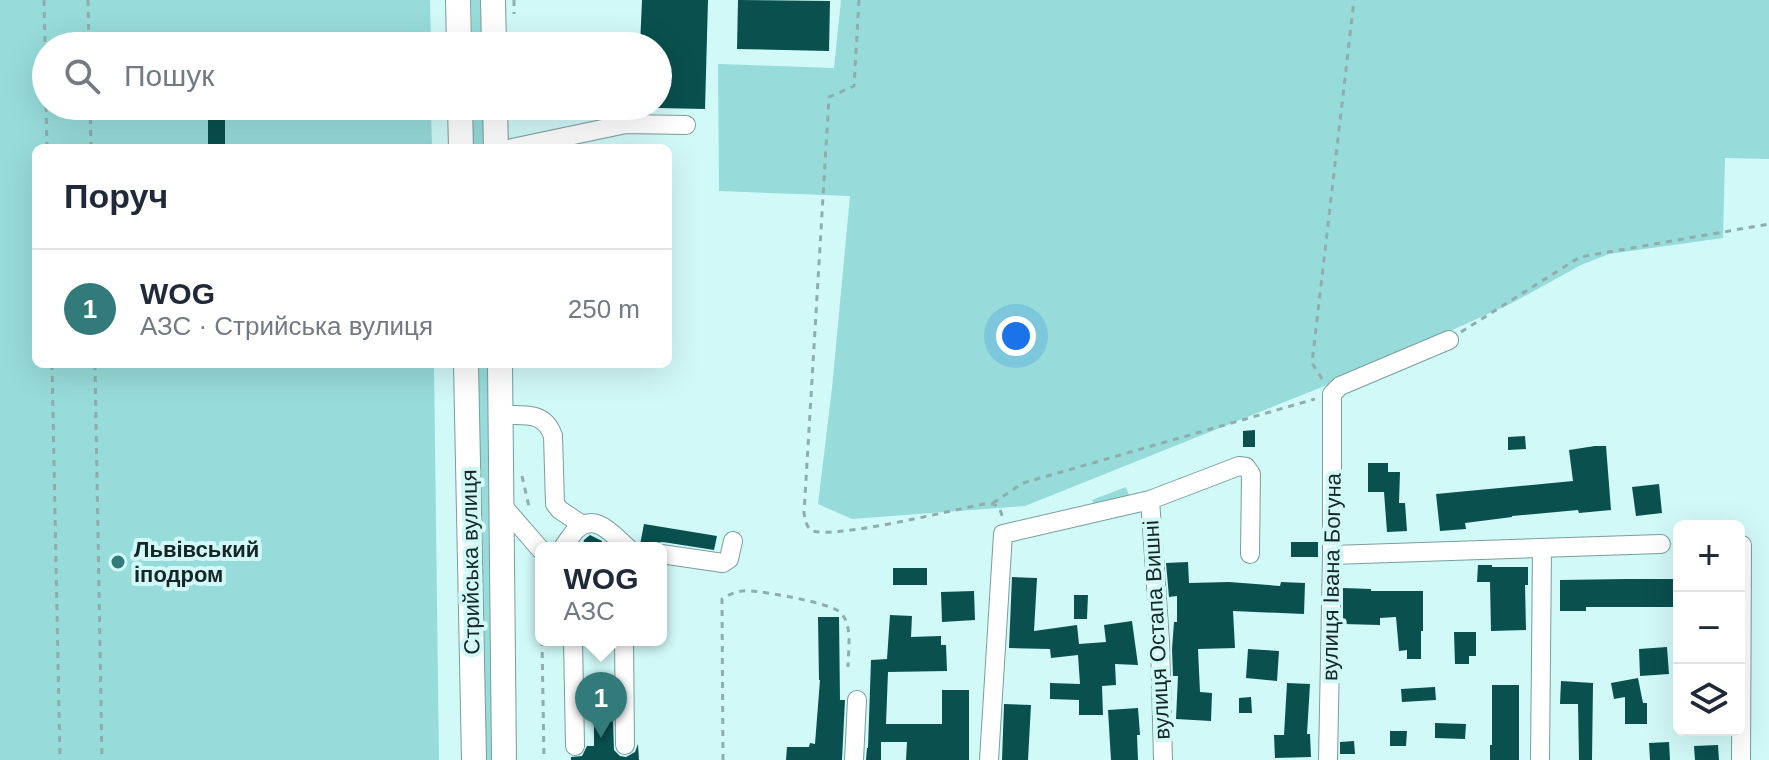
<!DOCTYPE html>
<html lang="uk">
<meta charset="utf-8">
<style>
body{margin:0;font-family:Arial,sans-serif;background:#f6f6f7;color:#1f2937}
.controls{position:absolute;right:24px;bottom:24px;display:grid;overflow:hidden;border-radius:12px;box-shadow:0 8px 32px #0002}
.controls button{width:72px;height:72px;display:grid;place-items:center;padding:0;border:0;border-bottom:2px solid #e0e1e3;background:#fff;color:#1f2937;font:40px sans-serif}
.you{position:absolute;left:1016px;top:336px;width:28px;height:28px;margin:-20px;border:6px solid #fff;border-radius:50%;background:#1a73e8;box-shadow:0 0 0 12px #1a73e833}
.badge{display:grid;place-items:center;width:52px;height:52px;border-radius:50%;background:#327b7a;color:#fff;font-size:26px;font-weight:700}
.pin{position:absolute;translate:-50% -66px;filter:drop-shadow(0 2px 4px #0008)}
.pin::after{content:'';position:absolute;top:42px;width:28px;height:24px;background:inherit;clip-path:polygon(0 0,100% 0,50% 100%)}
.popup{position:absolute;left:535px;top:542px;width:132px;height:104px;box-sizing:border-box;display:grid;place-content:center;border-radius:12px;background:#fff;filter:drop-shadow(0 2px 6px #0005);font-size:26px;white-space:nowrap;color:#747a83}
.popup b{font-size:30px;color:#1f2937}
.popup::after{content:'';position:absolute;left:50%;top:100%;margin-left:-16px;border:16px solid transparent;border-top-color:#fff}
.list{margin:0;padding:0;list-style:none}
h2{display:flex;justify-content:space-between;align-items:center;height:104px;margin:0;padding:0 32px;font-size:34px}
h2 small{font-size:26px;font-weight:400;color:#747a83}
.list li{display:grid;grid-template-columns:52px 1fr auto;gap:24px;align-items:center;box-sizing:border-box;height:120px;padding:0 32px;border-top:2px solid #e0e1e3}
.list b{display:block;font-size:30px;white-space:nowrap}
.list p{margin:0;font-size:26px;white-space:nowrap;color:#747a83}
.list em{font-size:26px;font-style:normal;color:#747a83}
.icon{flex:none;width:44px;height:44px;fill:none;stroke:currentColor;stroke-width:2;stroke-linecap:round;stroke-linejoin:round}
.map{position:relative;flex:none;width:1769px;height:760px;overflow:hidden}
.search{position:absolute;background:#fff;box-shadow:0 8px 32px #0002;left:32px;top:32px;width:640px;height:88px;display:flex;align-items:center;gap:20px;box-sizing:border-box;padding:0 28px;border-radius:44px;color:#747a83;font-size:30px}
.panel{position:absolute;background:#fff;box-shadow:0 8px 32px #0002;left:32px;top:144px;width:640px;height:224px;border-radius:12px}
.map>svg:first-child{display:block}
</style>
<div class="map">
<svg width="1769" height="760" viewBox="0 0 1769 760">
<rect width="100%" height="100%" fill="#d1f9f8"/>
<!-- green -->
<path fill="#97dcdb" d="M0 0H430L431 46H46V106H431L432 148H36V364H434L439 760H0Z
M471 0H484L485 46H472Z
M841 0H1769V159L1725 158 1723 238 1609 254 1581 265 1512 303 1362 371 1025 506 852 519 818 504 832 388 850 196 719 191 718 64 834 68Z
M473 106H486V148H473Z
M477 364H490L495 760H484Z
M1126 487 1131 501 1098 512 1092 500Z"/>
<!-- building -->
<path fill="#09504f" d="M642 0H708L705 109 658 108V46H640Z
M738 0 830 1 829 51 737 49Z
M208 106H225V145H208Z
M1255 430V447H1243V431Z
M1525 436 1526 449 1508 450V437Z
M1595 446H1606L1611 510 1579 513 1578 510 1512 516V517L1465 523 1466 529 1440 531 1436 494 1573 481 1569 450Z
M1368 463H1388V472H1400L1399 503H1405L1407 531 1387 532 1384 492H1368Z
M1659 484 1662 513 1636 516 1632 487Z
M644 524 717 536 714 550 663 542 656 543 652 547 640 545Z
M590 535 602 541 601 548 583 546 584 540Z
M1291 542H1318V557H1291Z
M1188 562 1189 583 1229 582 1280 586 1281 582 1305 583 1304 614 1233 611 1235 648 1198 649 1200 692 1212 693 1211 721 1176 719 1178 676H1173L1172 649 1174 622H1177V596L1169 597 1166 563Z
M1478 565H1492V567H1528V585H1525L1526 630 1491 631 1490 582H1477Z
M893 568H927V585H893Z
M1012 577 1037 578 1034 631 1077 625 1079 644 1106 642 1104 625 1132 621 1138 665 1115 664 1116 685 1102 686 1103 715H1079V700L1050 699V683L1080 684 1078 655 1051 658 1050 649 1009 648Z
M1627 579H1673V607H1586V611H1560V580Z
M1343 588 1371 589V591H1423V631H1421V659H1407V650L1399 651 1396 617 1380 618V625L1343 624Z
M974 591 975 620 942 622 941 592Z
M1074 595H1088L1087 619H1074Z
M890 615 912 616 911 637 941 636V645H946L947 671 888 672 886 724H942V690H969V760H906L907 742H881V760H866L867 748H868L871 660 887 659Z
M818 617H839L840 700H845L842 760H786L787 747H809L810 743 815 744 820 680H819Z
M1454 632H1476V656H1469V664H1455Z
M1667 647 1669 674 1640 676 1639 649Z
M1248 649 1279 651 1277 681 1246 678Z
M1638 678 1643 703H1647V724H1625V697L1614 699 1611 683Z
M1561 681 1593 683 1592 760H1579L1578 704H1560Z
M1287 683 1310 684 1307 734H1310L1311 757 1275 758 1274 735H1284Z
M1492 685H1519V760H1490V745H1492Z
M1435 687 1436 700 1402 702 1401 689Z
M612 690 614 750 620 756 626 757 635 752 638 744 639 760H571V757L582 756 587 746H594V719H586V691Z
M1251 697 1252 713H1239V698Z
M1004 704 1031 705 1028 760H1002Z
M1138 708 1140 735H1137L1138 760H1111L1108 710Z
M1435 723 1466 724 1465 739 1435 738Z
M1390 731H1407L1406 746H1390Z
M1354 741 1355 754H1340V742Z
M1669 742 1670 760H1650L1649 743Z
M1718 745 1719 760H1695L1694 746Z"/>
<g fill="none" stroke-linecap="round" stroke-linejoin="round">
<defs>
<path id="minor" d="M512 148 626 124 686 125
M501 415C523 416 544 410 553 436L555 504 560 510 581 524
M1150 500 1160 641 1163 760
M502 505 541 550
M563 548C566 542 570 538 574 532 594 510 612 534 628 548
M661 554 723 563 729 559 733 541
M1332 555 1661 544
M573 640 575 746
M624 640 625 745
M854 760 857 700
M989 760 1003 534 1150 500 1239 466 1246 467 1251 474 1250 554
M1328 760 1332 555V394L1340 386 1449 340
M1540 760 1542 548
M1741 760 1742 545"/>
<path id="major" d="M458 0 459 46
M493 0 494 46
M460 106 461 148
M495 106 496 148
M466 364 474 760
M500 364 504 760"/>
</defs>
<!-- minor casing -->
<use href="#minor" stroke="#789e9d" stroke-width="20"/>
<!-- major casing -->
<use href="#major" stroke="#789e9d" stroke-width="26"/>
<!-- path -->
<path stroke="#8eadad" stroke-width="3" stroke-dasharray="6 6" stroke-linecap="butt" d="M44 0 46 90
M88 0 89 46
M514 0V14
M859 0 854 86 829 97 804 513C805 520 806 526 811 530 828 541 957 509 984 504H993L999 507 1003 518
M46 106 47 148
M90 106 91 148
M1461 332 1580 257 1769 224
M52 364 60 760
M95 364 102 760
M1322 379 1312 363 1354 0
M522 476 530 511
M993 503 1023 483 1315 399
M541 569V584
M542 640 544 760
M723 760 722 599C731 593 740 590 751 591 767 592 832 603 841 613 853 626 848 651 848 667"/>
<!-- minor -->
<use href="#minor" stroke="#fff" stroke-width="18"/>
<!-- major -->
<use href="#major" stroke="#fff" stroke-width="24"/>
</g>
<!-- markers -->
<circle fill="#327b7a" stroke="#d1f9f8" stroke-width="3" cx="118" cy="562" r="8"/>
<g text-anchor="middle" stroke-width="8" stroke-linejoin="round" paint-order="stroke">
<!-- poi labels -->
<g font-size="22" font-weight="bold" fill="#162525" stroke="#d1f9f8" text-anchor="start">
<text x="134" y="557">Львівський<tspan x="134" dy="25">іподром</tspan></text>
</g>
<!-- street labels -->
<g font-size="22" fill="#162525" stroke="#d1f9f8">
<text transform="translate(470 562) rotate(-91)" y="8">Стрийська вулиця</text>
<text transform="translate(1331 577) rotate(-89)" y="8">вулиця Івана Богуна</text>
<text transform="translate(1156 630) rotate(-93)" y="8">вулиця Остапа Вишні</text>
</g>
</g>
</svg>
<div class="controls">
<button>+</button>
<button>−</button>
<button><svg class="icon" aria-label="layers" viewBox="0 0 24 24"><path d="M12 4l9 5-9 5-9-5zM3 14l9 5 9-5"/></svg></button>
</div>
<div class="you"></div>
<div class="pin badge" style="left:601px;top:738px">1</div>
<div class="popup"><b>WOG</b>АЗС</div>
<div class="search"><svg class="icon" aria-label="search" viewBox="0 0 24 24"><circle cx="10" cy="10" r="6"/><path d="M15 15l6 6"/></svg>Пошук</div>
<section class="panel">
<h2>Поруч<small></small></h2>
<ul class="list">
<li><span class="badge">1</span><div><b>WOG</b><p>АЗС · Стрийська вулиця</p></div><em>250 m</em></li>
</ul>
</section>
</div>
